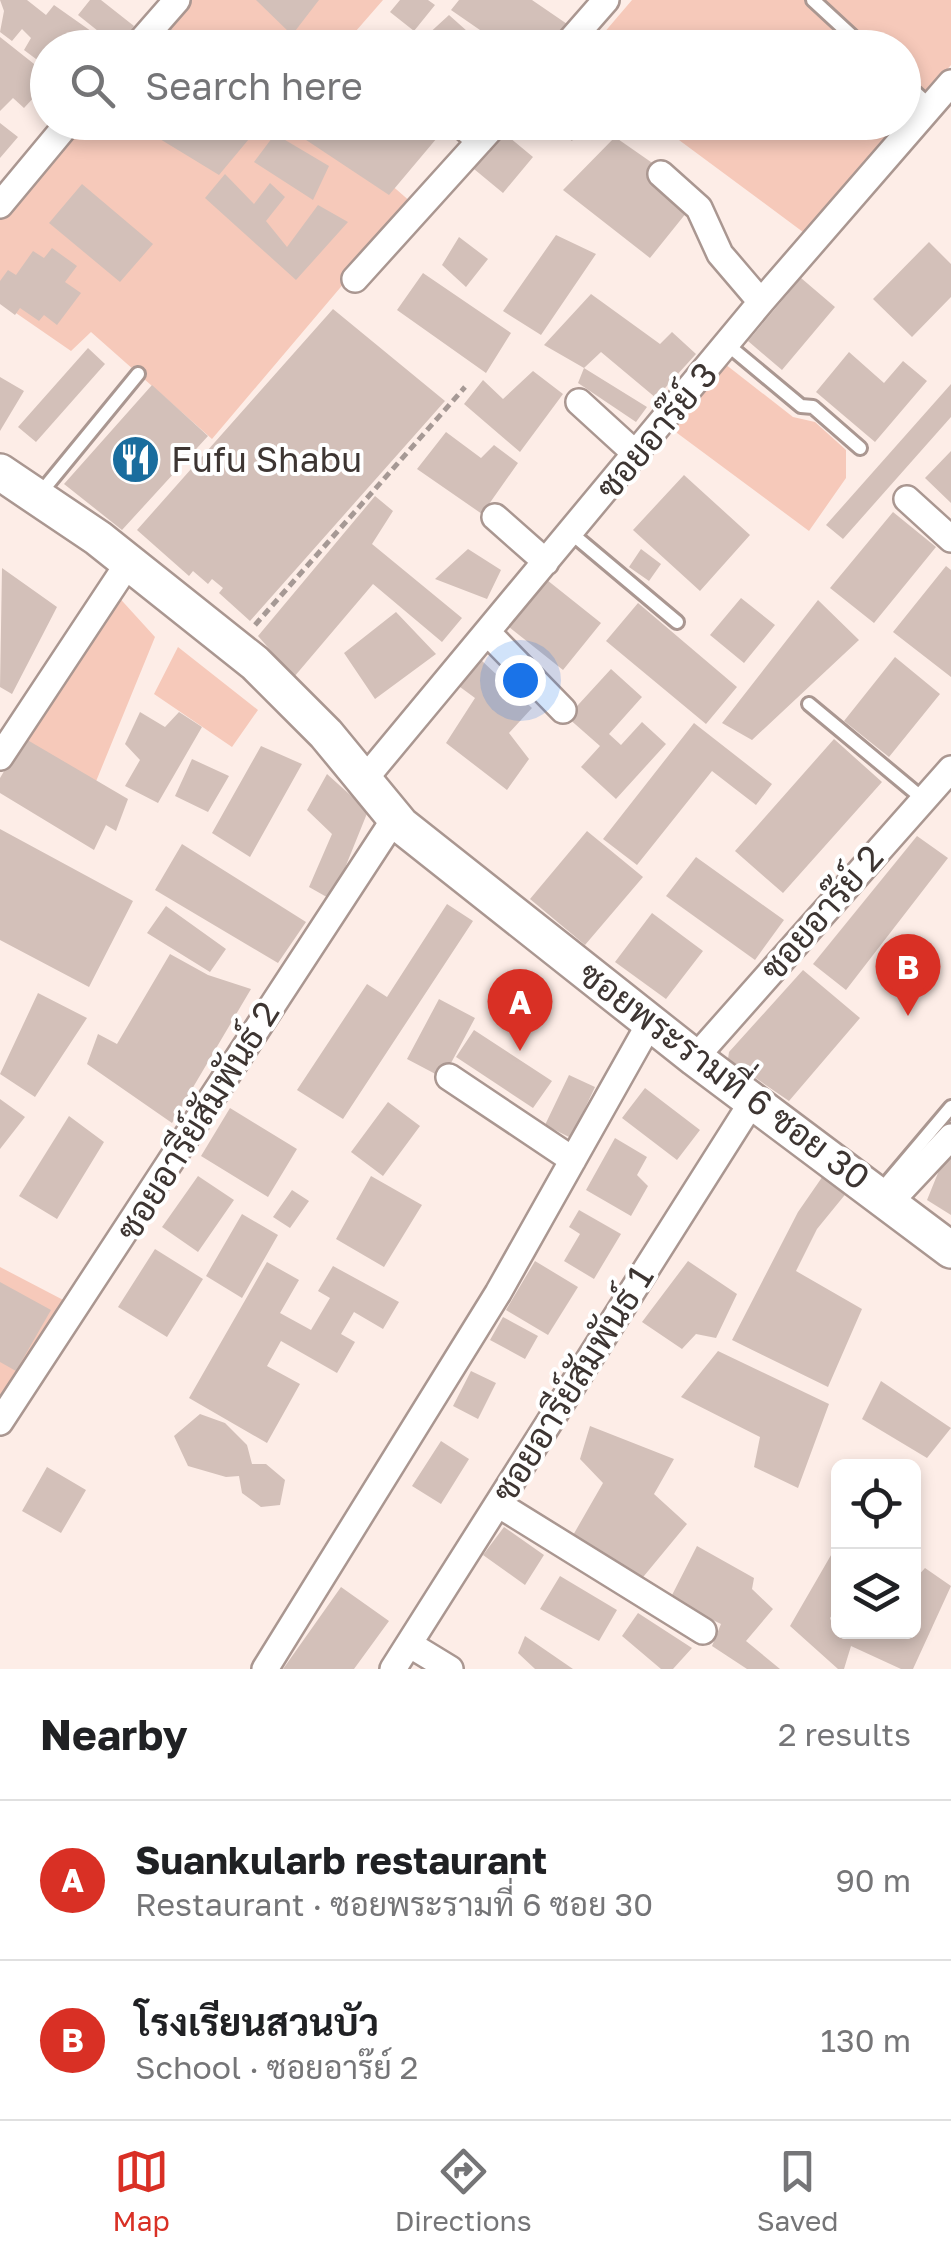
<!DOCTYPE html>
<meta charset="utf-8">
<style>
body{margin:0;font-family:"Golos Text",Sarabun,sans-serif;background:#f2f2f2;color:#202124}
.controls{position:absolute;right:30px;bottom:30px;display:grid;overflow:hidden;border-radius:15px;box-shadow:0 5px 15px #0003}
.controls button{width:90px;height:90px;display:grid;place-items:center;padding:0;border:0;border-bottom:2px solid #e0e0e0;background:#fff;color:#202124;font:50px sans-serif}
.you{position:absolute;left:520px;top:680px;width:35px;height:35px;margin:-25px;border:8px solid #fff;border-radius:50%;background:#1a73e8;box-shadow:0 0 0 15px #1a73e833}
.badge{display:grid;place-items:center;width:65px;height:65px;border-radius:50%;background:#d93025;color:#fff;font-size:32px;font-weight:700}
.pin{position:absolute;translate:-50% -82px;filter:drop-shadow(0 2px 5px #0008)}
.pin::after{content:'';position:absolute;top:52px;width:35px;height:30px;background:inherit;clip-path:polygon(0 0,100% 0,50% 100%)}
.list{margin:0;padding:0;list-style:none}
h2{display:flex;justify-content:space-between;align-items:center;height:130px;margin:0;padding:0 40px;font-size:42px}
h2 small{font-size:32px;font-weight:400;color:#757577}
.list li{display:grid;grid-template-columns:65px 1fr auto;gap:30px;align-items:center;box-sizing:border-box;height:160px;padding:0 40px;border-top:2px solid #e0e0e0}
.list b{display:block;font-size:38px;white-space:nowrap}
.list p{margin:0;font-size:32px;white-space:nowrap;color:#757577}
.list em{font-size:32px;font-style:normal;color:#757577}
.icon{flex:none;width:55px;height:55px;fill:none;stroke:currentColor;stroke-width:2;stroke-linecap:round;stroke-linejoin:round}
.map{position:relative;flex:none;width:951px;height:1669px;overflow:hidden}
.search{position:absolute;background:#fff;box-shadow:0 5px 15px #0003;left:30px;right:30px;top:30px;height:110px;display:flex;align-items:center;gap:25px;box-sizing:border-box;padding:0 35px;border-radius:55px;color:#757577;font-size:38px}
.sheet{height:450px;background:#fff}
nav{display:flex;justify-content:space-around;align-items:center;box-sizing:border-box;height:140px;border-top:2px solid #e0e0e0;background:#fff;font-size:28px;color:#757577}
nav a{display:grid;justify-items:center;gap:5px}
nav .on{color:#d93025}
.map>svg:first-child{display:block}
</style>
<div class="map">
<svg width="951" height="1669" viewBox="0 0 951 1669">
<rect width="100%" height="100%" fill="#fdede7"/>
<!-- green -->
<path fill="#f6c9ba" d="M189 0H383L342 47 145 48Z
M632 0H951V65L904 118V48H591Z
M79 123H320L412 203 212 439 91 332 71 351 0 302V220Z
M656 123H900L803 232Z
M725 364 793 417 815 422 846 450V478L809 531 673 430Z
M114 592 155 637 88 801 11 759Z
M178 647 258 710 232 747 154 694Z
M0 1267 69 1303 0 1398Z"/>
<!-- building -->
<path fill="#d3c0b9" d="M0 0H27L46 15 54 5 115 48H48V68L24 50 31 38 22 29 12 41 0 32 4 11Z
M90 0H101L134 26 118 47 78 15Z
M256 0H319L292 35Z
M400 0H428L435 5 414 31 390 12Z
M459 0H532L570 26 553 48H506L451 10Z
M449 15 486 48H413Z
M167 27 208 48H145Z
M0 37 48 75V82L24 108 13 98 0 111Z
M132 122H189L199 129 201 122H263L219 175Z
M279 122H428L442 132 389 195Z
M546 122H586L572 141Z
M0 123 18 137 0 158Z
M504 133 533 157 503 193 474 169Z
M275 134 329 166 313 200 254 162Z
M615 137 661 169 691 207 650 258 563 190Z
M225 174 254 204 270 183 285 197 266 221 287 247 318 205 348 222 296 280 205 198Z
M82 184 153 244 120 282 49 223Z
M556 235 596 254 541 335 503 311Z
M459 237 488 259 466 287 442 265Z
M929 242 951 264V297L912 337 873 299Z
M52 248 77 266 65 282 81 293 57 325 44 315 39 321 20 308 15 315 0 304V281L8 270 16 275 33 251 44 258Z
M423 273 511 333 486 373 397 310Z
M801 278 835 307 782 370 748 341Z
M591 294 660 344 672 332 696 354 656 398 601 352 584 368 647 407 636 422 578 383 584 368 544 345Z
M333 309 445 401 250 621 219 593 223 588 212 579 208 584 193 571 189 576 137 530Z
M88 348 105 364 36 442 18 427Z
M849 352 884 383 903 361 927 381 875 442 816 392Z
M533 371 563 394 520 452 464 404 483 380 503 399Z
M0 377 24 391 0 431Z
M951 384V417L843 539 826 525Z
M152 385 208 436 122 530 64 484Z
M446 432 481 458 494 445 518 463 482 514 417 469Z
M951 451V503L925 478Z
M684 475 750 535 700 591 633 530Z
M375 496 393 511 372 544 462 618 442 642 373 584 294 677 258 636Z
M893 512 936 547 874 623 830 588Z
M468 549 501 570 487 599 435 579Z
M641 549 661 564 649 581 629 567Z
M946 566 951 570V677L893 632Z
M2 568 57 607 12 694 0 687Z
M547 580 601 623 563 670 509 627Z
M741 598 775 625 744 663 710 635Z
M818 600 859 640 752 740 722 723Z
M638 603 737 687 706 724 606 641Z
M396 612 436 654 375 699 344 653Z
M895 657 940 694 889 757 844 721Z
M480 659 532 708 509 733 529 759 507 790 446 743 475 698 456 684Z
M611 669 642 697 609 734 621 745 642 722 666 744 616 799 581 767 600 746 567 717Z
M140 712 165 727 179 712 202 727 158 803 125 786 140 760 125 744Z
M694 723 772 784 756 805 712 771 637 865 603 839Z
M24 738 128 799 116 831 106 825 94 850 0 793V778Z
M834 739 882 782 783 893 735 851Z
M261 746 302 764 250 857 212 833Z
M192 759 229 776 208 812 175 796Z
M327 774 368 811 332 900 309 887 332 834 307 810Z
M0 829 133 901 89 987 0 940Z
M587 831 643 877 585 945 530 899Z
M917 836 948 858 846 990 813 964Z
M182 844 306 922 278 963 155 890Z
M696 857 784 920 755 960 666 896Z
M447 904 473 921 343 1119 297 1090 367 984 387 997Z
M166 906 226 949 210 972 147 933Z
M652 913 703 951 666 999 615 962Z
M170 954 208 975 251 989 172 1123 87 1064 98 1034 117 1044Z
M803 970 860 1018 789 1101 728 1059 729 1052Z
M38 993 87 1018 35 1097 0 1074Z
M439 999 475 1018 443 1078 407 1059Z
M474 1030 552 1081 533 1108 456 1057Z
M569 1075 595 1087 571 1138 545 1125Z
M645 1088 700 1130 677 1160 622 1118Z
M0 1099 25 1117 0 1149Z
M388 1102 420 1126 383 1176 351 1152Z
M230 1108 297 1149 268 1197 201 1156Z
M69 1116 104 1142 57 1219 19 1196Z
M615 1138 647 1157 637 1175 648 1186 631 1216 586 1190Z
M951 1141V1215L927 1200Z
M825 1173 848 1191 817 1229 796 1271 862 1309 828 1387 732 1340 798 1212Z
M198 1176 234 1200 198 1252 162 1227Z
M371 1176 422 1205 384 1267 336 1239Z
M292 1190 309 1201 290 1228 273 1217Z
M579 1210 621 1234 594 1279 564 1261 580 1234 569 1227Z
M242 1214 278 1235 242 1298 206 1276Z
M155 1249 203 1279 167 1337 118 1307Z
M535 1261 578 1287 548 1335 506 1310Z
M688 1261 737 1294 716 1338 696 1334 682 1349 642 1322Z
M267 1262 299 1280 280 1313 311 1330 330 1298 318 1291 333 1266 399 1302 383 1329 354 1312 341 1334 355 1342 337 1373 281 1341 267 1366 300 1384 267 1443 189 1398Z
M0 1282 51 1310 16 1371 0 1362Z
M503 1317 538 1336 525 1359 490 1340Z
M718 1351 829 1404 798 1488 754 1467 760 1437 681 1397Z
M471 1371 496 1383 478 1419 453 1406Z
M881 1381 951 1428 927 1458 862 1419Z
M200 1414 225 1423 247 1445 252 1464H266L285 1480 280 1505 261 1507 242 1493 239 1476 226 1477 188 1466 174 1436Z
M590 1426 674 1459 654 1494 687 1524 639 1582 572 1537 603 1483 580 1459Z
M441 1441 469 1459 441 1504 412 1486Z
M47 1467 86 1490 61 1533 22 1511Z
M504 1527 544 1555 525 1585 483 1555Z
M838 1543V1606L830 1618 836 1635 914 1632V1580L925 1568 951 1586 913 1669H901L851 1646 844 1669H838L790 1626Z
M697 1546 754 1578 752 1589 773 1609 746 1641 780 1669H747L712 1646 721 1624 670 1599Z
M560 1576 617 1610 599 1641 540 1609Z
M341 1587 389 1621 354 1669H283Z
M638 1613 692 1648 673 1669H661L622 1636Z
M525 1636 573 1669H535L518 1653Z"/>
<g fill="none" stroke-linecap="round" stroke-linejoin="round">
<defs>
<path id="lane" d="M813 0 865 48
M904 82 931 107
M729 346 801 406 813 407 860 448
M38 496 138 374
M571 533 677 622
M809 704 922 798
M880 1191 951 1107"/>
<path id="street" d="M370 47V48
M135 48 177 0
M564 48 606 0
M458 122 480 141
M661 174 699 208 720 254 761 302
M0 205 69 122
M355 279 497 122
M579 402 637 455
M907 499 951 539
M495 517 546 562
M487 632 563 710
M0 757 129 562
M363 781 761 302 951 83
M695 1058 951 769
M449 1077 573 1160
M890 1202 951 1137
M0 1422 395 818
M498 1504 703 1631
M409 1644 450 1669
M265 1669 498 1293 651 1021
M393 1669 754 1099"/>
<path id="secondary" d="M0 472 98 538 255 663 326 734 401 825 695 1058 951 1250"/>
</defs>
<!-- lane casing -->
<use href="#lane" stroke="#aa9791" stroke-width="18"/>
<!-- street casing -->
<use href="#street" stroke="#aa9791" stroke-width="30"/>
<!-- secondary casing -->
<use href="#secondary" stroke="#aa9791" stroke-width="40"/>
<!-- path -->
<path stroke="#a69995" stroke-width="5" stroke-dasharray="8 5" stroke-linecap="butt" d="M255 625 465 387"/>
<!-- lane -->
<use href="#lane" stroke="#fff" stroke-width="12"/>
<!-- street -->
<use href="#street" stroke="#fff" stroke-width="25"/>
<!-- secondary -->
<use href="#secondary" stroke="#fff" stroke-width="35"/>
</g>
<!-- icons -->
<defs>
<symbol id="restaurant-disc" viewBox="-11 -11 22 22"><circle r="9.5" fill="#1a6d9e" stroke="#fff"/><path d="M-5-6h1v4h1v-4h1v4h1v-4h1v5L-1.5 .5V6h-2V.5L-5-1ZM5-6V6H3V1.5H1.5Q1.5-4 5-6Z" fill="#fff"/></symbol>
</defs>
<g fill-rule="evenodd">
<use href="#restaurant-disc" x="108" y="432" width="55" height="55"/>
</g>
<g text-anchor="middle" stroke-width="8" stroke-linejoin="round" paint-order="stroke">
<!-- street labels -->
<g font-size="35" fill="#3d3532" stroke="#fff">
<text transform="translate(657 431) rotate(-50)" y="12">ซอยอาร๊ย์ 3</text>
<text transform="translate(822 913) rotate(-49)" y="12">ซอยอาร๊ย์ 2</text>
<text transform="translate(724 1076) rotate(37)" y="12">ซอยพระรามที่ 6 ซอย 30</text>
<text transform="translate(198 1121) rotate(-58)" y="12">ซอยอารีย์สัมพันธ์ 2</text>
<text transform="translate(573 1384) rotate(-58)" y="12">ซอยอารีย์สัมพันธ์ 1</text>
</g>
<!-- poi labels -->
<g font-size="35" fill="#3d3532" stroke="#fff" text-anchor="start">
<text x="171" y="472">Fufu Shabu</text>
</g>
</g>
</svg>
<div class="controls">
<button><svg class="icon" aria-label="locate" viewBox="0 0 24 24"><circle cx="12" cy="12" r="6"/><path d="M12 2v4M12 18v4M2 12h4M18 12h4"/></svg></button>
<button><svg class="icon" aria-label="layers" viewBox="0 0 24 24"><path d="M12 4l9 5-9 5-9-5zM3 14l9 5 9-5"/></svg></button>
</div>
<div class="you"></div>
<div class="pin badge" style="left:520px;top:1051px">A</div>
<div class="pin badge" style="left:908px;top:1016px">B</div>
<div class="search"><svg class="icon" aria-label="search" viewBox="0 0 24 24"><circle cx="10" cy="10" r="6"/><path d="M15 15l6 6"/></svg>Search here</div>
</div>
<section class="sheet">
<h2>Nearby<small>2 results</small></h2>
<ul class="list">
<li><span class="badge">A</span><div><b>Suankularb restaurant</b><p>Restaurant · ซอยพระรามที่ 6 ซอย 30</p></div><em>90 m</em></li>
<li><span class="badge">B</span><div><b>โรงเรียนสวนบัว</b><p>School · ซอยอาร๊ย์ 2</p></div><em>130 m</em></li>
</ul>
</section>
<nav>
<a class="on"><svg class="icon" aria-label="map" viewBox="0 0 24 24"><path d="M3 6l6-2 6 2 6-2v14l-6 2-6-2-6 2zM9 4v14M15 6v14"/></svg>Map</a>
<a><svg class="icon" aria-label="directions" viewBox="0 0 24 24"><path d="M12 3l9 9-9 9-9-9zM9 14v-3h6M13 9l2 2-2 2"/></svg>Directions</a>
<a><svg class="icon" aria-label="saved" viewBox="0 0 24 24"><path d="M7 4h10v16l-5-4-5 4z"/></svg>Saved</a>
</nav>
